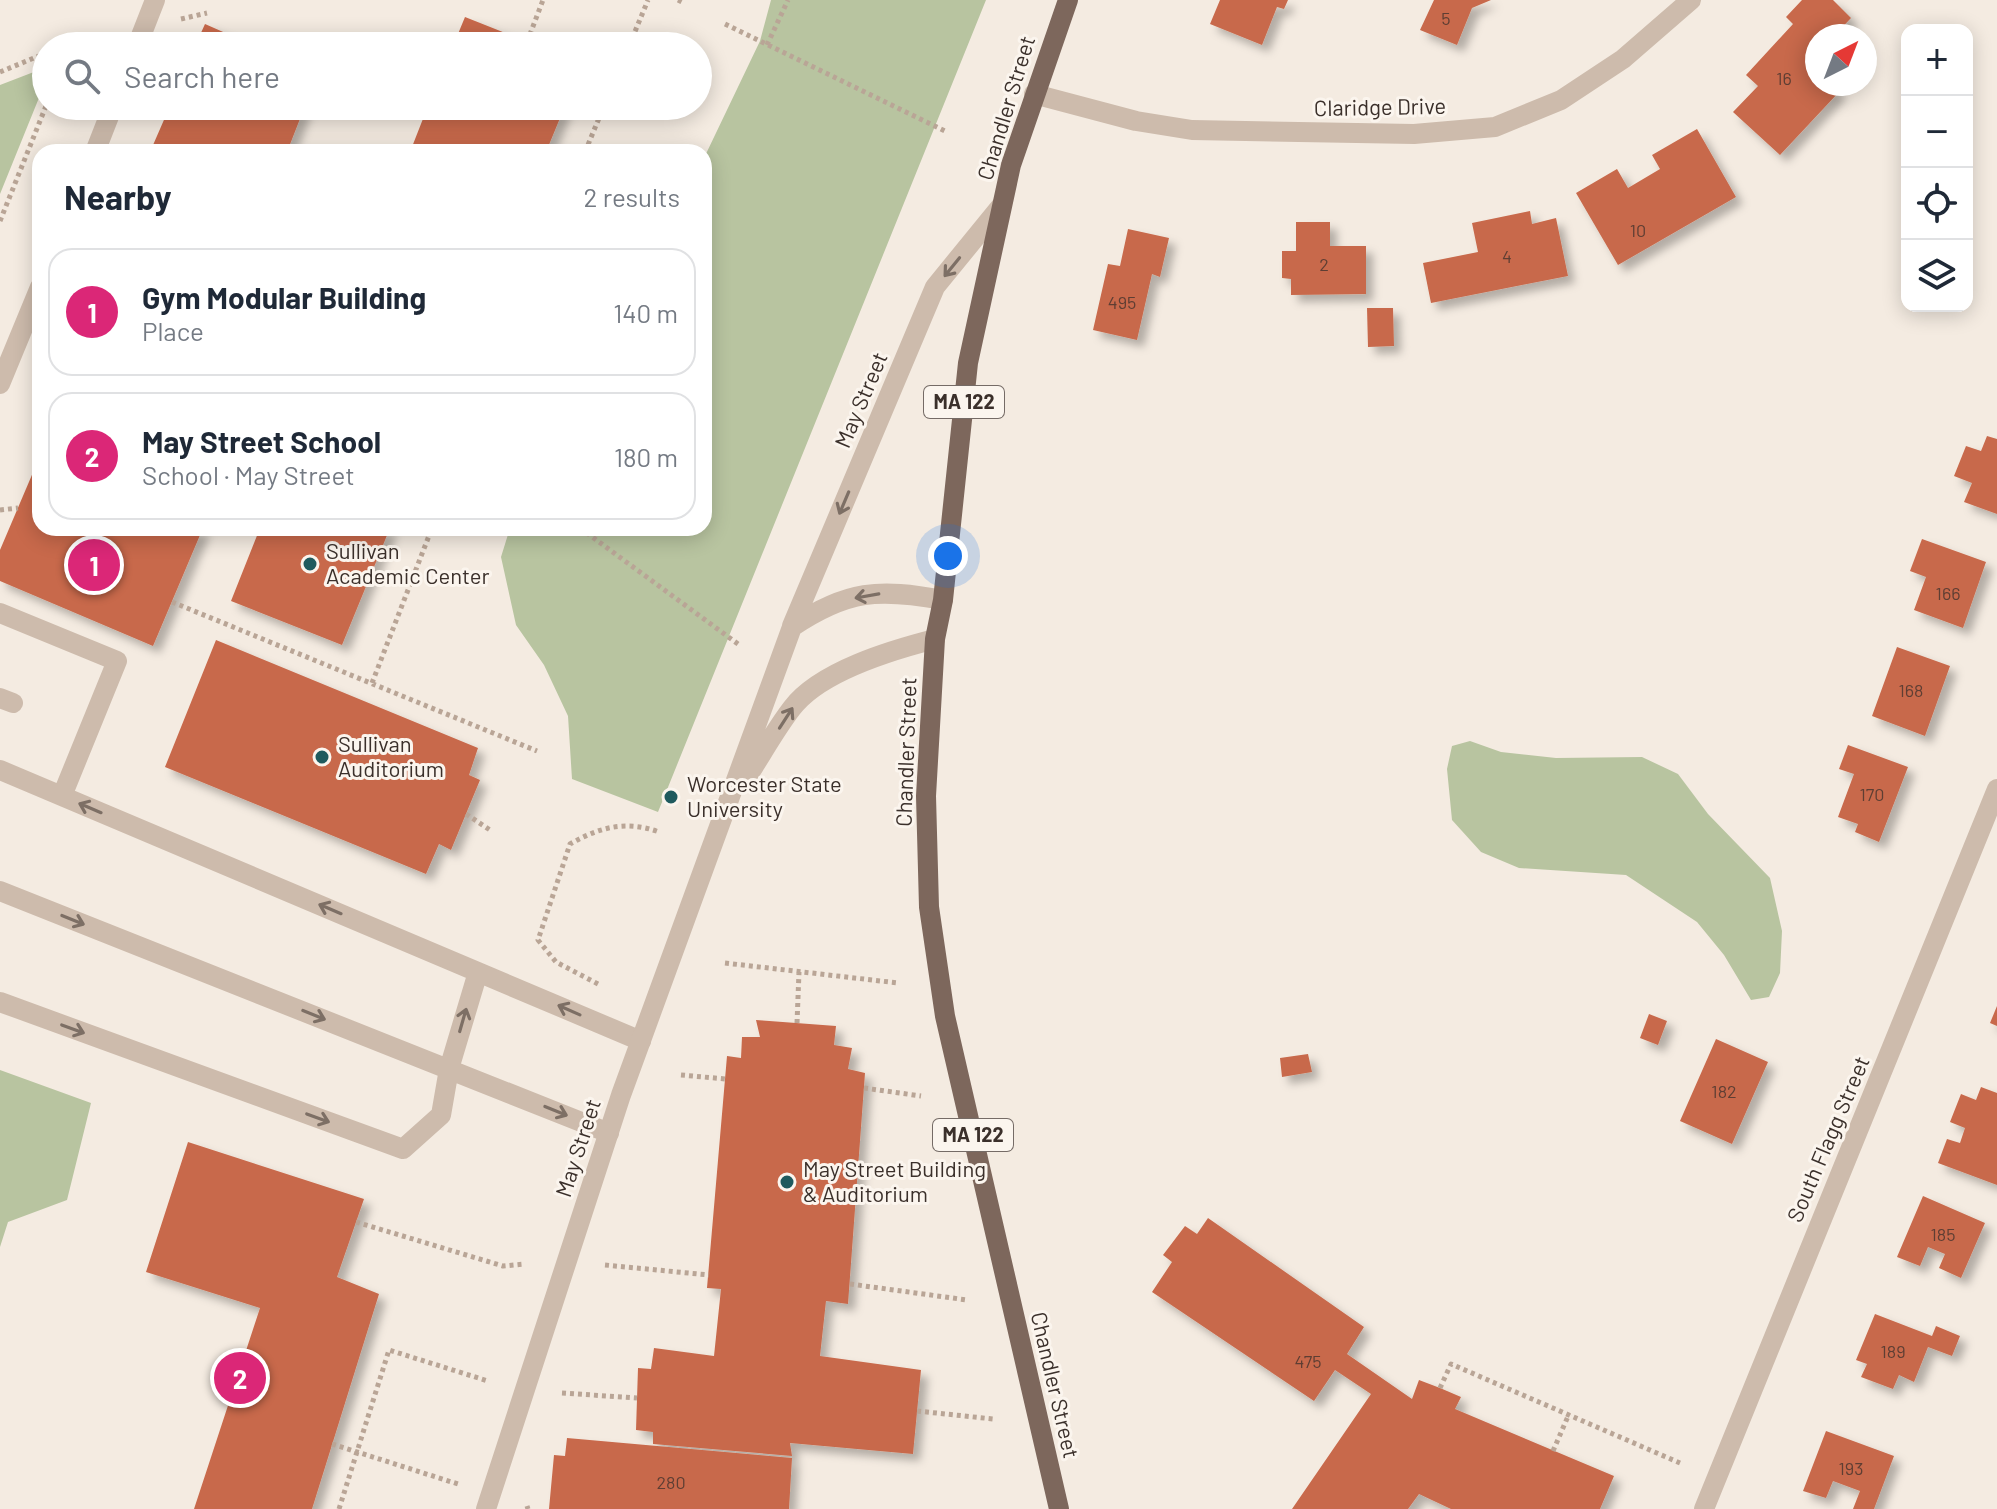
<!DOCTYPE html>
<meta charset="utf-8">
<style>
body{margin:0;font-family:Barlow,sans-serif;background:#f6f6f7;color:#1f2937}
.controls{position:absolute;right:24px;top:24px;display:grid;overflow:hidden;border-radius:16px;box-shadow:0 4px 20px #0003}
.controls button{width:72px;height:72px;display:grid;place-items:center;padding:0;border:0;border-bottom:2px solid #e0e1e3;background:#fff;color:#1f2937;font:40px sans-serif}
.compass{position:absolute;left:1805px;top:24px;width:72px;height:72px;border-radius:50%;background:#fff;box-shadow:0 4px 20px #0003;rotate:42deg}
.you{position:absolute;left:948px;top:556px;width:28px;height:28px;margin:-20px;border:6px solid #fff;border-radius:50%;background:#1a73e8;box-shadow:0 0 0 12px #1a73e833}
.badge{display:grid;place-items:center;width:52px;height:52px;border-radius:50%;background:#db2777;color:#fff;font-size:26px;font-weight:700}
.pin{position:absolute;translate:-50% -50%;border:4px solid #fff;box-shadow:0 2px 8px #0006}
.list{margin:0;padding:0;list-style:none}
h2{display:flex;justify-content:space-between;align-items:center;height:104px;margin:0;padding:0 32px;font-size:34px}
h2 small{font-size:26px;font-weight:400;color:#747a83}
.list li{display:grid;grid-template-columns:52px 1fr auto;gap:24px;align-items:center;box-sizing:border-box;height:128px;margin:0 16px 16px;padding:0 16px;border:2px solid #e0e1e3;border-radius:24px}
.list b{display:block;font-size:30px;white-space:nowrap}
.list p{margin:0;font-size:26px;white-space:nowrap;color:#747a83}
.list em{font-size:26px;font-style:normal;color:#747a83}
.icon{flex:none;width:44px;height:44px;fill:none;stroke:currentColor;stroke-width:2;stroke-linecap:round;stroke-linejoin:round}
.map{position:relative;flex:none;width:1997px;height:1509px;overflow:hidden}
.search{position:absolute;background:#fff;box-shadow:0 4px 20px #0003;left:32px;top:32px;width:680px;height:88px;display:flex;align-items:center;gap:20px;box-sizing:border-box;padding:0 28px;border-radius:44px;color:#747a83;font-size:30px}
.panel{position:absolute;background:#fff;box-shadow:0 4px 20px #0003;left:32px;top:144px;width:680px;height:392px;border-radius:24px}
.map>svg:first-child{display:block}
</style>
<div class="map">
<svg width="1997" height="1509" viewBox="0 0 1997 1509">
<defs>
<filter id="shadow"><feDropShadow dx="7" dy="7" stdDeviation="4" flood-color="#0004"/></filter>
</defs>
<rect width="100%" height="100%" fill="#f4ebe1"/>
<!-- green -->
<path fill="#b8c4a0" d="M771 0H986L658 812 572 779 568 716 544 665 516 625 501 557 510 528H704V158L760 41Z
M39 70 45 83 0 194V85Z
M1470 741 1501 752 1556 758 1642 757 1678 774 1708 814 1770 878 1782 931 1780 973 1769 997 1751 1000 1724 955 1697 922 1626 875 1519 868 1481 852 1452 820 1447 769 1452 746Z
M0 1070 91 1103 67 1200 8 1222 0 1247Z"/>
<!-- building -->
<path fill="#c8694b" filter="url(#shadow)" d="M1220 0H1288L1284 9 1277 7 1262 45 1210 24Z
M1434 0H1491L1472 8 1457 45 1420 30Z
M1802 0H1833L1851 18 1834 36H1817V54L1808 63 1817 71V84H1831L1839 92 1780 155 1733 112 1758 86 1746 75 1793 24 1786 17Z
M465 17 538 46H453Z
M205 24 255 46H195Z
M170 106H305L287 152H150Z
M428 106H565L546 152H410Z
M1697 129 1736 197 1618 265 1576 193 1617 169 1628 188 1660 169 1652 155Z
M1530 211 1532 224 1556 218 1568 276 1431 303 1423 263 1478 252 1472 223Z
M1296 222H1330V246H1366V294L1291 295V279L1282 278V251H1296Z
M1128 229 1169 238 1160 277 1152 274 1137 340 1093 330 1108 264 1120 266Z
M1367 308H1393L1394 346 1368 347Z
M1987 436 1997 439V514L1964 502 1972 483 1954 476 1966 446 1981 451Z
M40 456V528H203L153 646 0 581V550Z
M260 528H390L342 645 231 601Z
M1922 539 1986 562 1963 628 1914 610 1926 577 1910 571Z
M216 640 478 748 469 775 480 780 451 850 439 844 426 874 165 767Z
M1897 647 1950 666 1925 736 1872 716Z
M1848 745 1908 767 1879 842 1855 832 1858 824 1838 817 1854 774 1839 769Z
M1997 1006V1026L1990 1023Z
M1649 1014 1667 1021 1658 1045 1640 1038Z
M756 1020 836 1026 834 1045 852 1048 848 1069 865 1073 848 1304 826 1301 820 1356 921 1370 913 1454 790 1443 792 1456 653 1444V1432L636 1430 638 1368 651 1369 654 1348 714 1356 721 1289 707 1288 727 1056 741 1058 742 1037H760Z
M1716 1039 1768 1062 1732 1144 1680 1121Z
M1308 1054 1312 1072 1282 1077 1280 1058Z
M1981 1087 1997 1093V1185L1938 1163 1947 1139 1960 1143 1965 1128 1950 1122 1961 1094 1976 1100Z
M188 1142 364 1199 337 1277 379 1294 312 1509H194L260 1308 146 1272Z
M1923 1196 1985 1223 1961 1278 1939 1268 1945 1254 1928 1247 1920 1266 1897 1257Z
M1208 1218 1364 1327 1347 1354 1412 1399 1419 1380 1440 1388 1461 1397 1455 1409 1614 1476 1600 1509H1451L1419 1494 1408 1509H1292L1371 1394 1335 1370 1314 1401 1152 1292 1172 1262 1163 1255 1185 1226 1197 1234Z
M1875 1314 1932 1336 1936 1326 1960 1336 1952 1356 1928 1347 1914 1382 1899 1375 1893 1389 1861 1377 1867 1364 1856 1360Z
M1826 1431 1894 1456 1874 1509H1853L1860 1491 1833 1481 1826 1498 1803 1491Z
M567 1438 792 1458 789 1509H549L554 1455 565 1456Z"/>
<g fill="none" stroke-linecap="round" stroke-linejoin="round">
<!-- path -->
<path stroke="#b9a596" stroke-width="5" stroke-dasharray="4 4" stroke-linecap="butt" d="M678 0 682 2
M181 19 207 13
M725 24 945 131
M527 42 543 0
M767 45 788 0
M64 46 73 43 75 46
M71 46 73 43 108 35
M629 46 648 0
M0 72 46 53
M585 152 604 106
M0 221 46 106
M0 510 18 508
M580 528 738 644
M172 602 537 751
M372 683 432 528
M466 814 490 830
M725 963 898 983
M598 984 556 962 538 940 570 844C600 827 626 820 659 832
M797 1023 799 972
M681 1075 726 1079
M864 1088 921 1096
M356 1222 503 1266 525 1264
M605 1265 709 1275
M850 1284 967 1300
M1440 1388 1451 1364 1680 1463
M562 1393 637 1398
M917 1411 993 1419
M332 1444 458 1484
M1553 1451 1569 1414
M527 1506 528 1509
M339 1509 389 1350 488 1381"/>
<!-- service -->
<path stroke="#cdbbac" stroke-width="20" d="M137 46 155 0
M95 152 113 106
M0 384 40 287
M0 613 117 661 62 796
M0 698 13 703
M0 770 641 1041
M0 891 609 1133
M0 1002 403 1149 441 1115 449 1069 478 972"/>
<!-- minor -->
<path stroke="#cdbbac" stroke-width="20" d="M1034 94 1136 121 1192 130 1414 134 1495 127 1561 100 1623 59 1691 0
M1704 1509 1997 789"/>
<!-- tertiary -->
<path stroke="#cdbbac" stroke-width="20" d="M792 626 935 287 1001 206
M745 780C761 756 775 730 792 708 820 671 892 650 935 639
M486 1509 621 1095 792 627C847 590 879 588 943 600"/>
<!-- primary -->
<path stroke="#7d675c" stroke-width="20" d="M1059 1509 945 1016 929 907 926 796 935 639 943 600 968 363 1011 165 1068 0"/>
</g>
<!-- one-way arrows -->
<defs><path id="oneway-shaft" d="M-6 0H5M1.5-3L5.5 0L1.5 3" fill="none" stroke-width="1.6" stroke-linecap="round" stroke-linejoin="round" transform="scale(2)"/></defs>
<g stroke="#7d6f65">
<use href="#oneway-shaft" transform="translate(952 267) rotate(129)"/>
<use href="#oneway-shaft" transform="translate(844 503) rotate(113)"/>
<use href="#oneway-shaft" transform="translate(867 596) rotate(170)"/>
<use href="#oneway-shaft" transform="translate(786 718) rotate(-57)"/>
<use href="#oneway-shaft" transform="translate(90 808) rotate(-157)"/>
<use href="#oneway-shaft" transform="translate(330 909) rotate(-157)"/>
<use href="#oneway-shaft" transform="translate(73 920) rotate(22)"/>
<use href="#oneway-shaft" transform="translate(569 1010) rotate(-156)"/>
<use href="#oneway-shaft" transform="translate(314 1015) rotate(22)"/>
<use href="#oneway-shaft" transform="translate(463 1020) rotate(-74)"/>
<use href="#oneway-shaft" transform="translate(73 1029) rotate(20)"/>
<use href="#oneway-shaft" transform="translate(556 1111) rotate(22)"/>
<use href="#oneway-shaft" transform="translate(318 1118) rotate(20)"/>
</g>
<!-- markers -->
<g fill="#1f5a5e" stroke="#fbf5ee" stroke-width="3">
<circle cx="310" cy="564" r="8"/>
<circle cx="322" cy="757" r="8"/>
<circle cx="671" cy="797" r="8"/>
<circle cx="787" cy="1182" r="8"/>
</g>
<g text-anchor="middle" stroke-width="6" stroke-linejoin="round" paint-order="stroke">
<!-- number labels -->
<g font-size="18" fill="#5e3e33">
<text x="1446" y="25">5</text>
<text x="1784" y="85">16</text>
<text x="1638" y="237">10</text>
<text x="1507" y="263">4</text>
<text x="1324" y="271">2</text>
<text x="1122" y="309">495</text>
<text x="1948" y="600">166</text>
<text x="1911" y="697">168</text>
<text x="1872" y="801">170</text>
<text x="1724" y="1098">182</text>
<text x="1943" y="1241">185</text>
<text x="1893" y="1358">189</text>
<text x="1308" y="1368">475</text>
<text x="1851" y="1475">193</text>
<text x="671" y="1489">280</text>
</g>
<!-- shield labels -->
<g fill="#fbf5ee" stroke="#756b66" stroke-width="2">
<rect x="924" y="386" width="80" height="32" rx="6"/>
<rect x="933" y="1119" width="80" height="32" rx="6"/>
</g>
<g font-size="20" font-weight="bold" fill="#3b302b">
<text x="964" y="409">MA 122</text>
<text x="973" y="1142">MA 122</text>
</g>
<!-- street labels -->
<g font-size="22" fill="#3b302b" stroke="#fbf5ee">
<text transform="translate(1380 107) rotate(-1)" y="8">Claridge Drive</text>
<text transform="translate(1006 108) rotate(-73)" y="8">Chandler Street</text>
<text transform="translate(861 400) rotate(-67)" y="8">May Street</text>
<text transform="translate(906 752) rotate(-88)" y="8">Chandler Street</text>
<text transform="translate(1828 1139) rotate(-67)" y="8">South Flagg Street</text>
<text transform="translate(578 1148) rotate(-72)" y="8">May Street</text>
<text transform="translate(1055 1385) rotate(77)" y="8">Chandler Street</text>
</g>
<!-- poi labels -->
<g font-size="22" fill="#3b302b" stroke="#fbf5ee" text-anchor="start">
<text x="326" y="559">Sullivan<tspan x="326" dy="25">Academic Center</tspan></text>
<text x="338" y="752">Sullivan<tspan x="338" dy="25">Auditorium</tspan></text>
<text x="687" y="792">Worcester State<tspan x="687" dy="25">University</tspan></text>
<text x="803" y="1177">May Street Building<tspan x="803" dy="25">&amp; Auditorium</tspan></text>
</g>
</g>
</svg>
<div class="controls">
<button>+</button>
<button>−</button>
<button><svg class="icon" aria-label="locate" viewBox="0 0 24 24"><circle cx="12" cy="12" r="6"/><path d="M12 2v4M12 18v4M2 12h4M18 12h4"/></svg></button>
<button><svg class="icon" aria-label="layers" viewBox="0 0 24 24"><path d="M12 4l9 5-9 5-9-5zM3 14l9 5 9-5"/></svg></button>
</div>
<svg class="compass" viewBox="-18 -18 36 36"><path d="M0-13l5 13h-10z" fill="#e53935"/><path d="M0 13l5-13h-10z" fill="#747a83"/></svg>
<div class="you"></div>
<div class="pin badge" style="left:94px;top:565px">1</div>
<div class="pin badge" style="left:240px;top:1378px">2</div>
<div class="search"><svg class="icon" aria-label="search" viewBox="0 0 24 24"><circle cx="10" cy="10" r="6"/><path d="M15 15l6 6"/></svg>Search here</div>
<section class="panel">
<h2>Nearby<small>2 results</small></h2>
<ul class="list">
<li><span class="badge">1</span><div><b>Gym Modular Building</b><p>Place</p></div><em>140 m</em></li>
<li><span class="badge">2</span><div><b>May Street School</b><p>School · May Street</p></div><em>180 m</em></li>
</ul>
</section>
</div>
